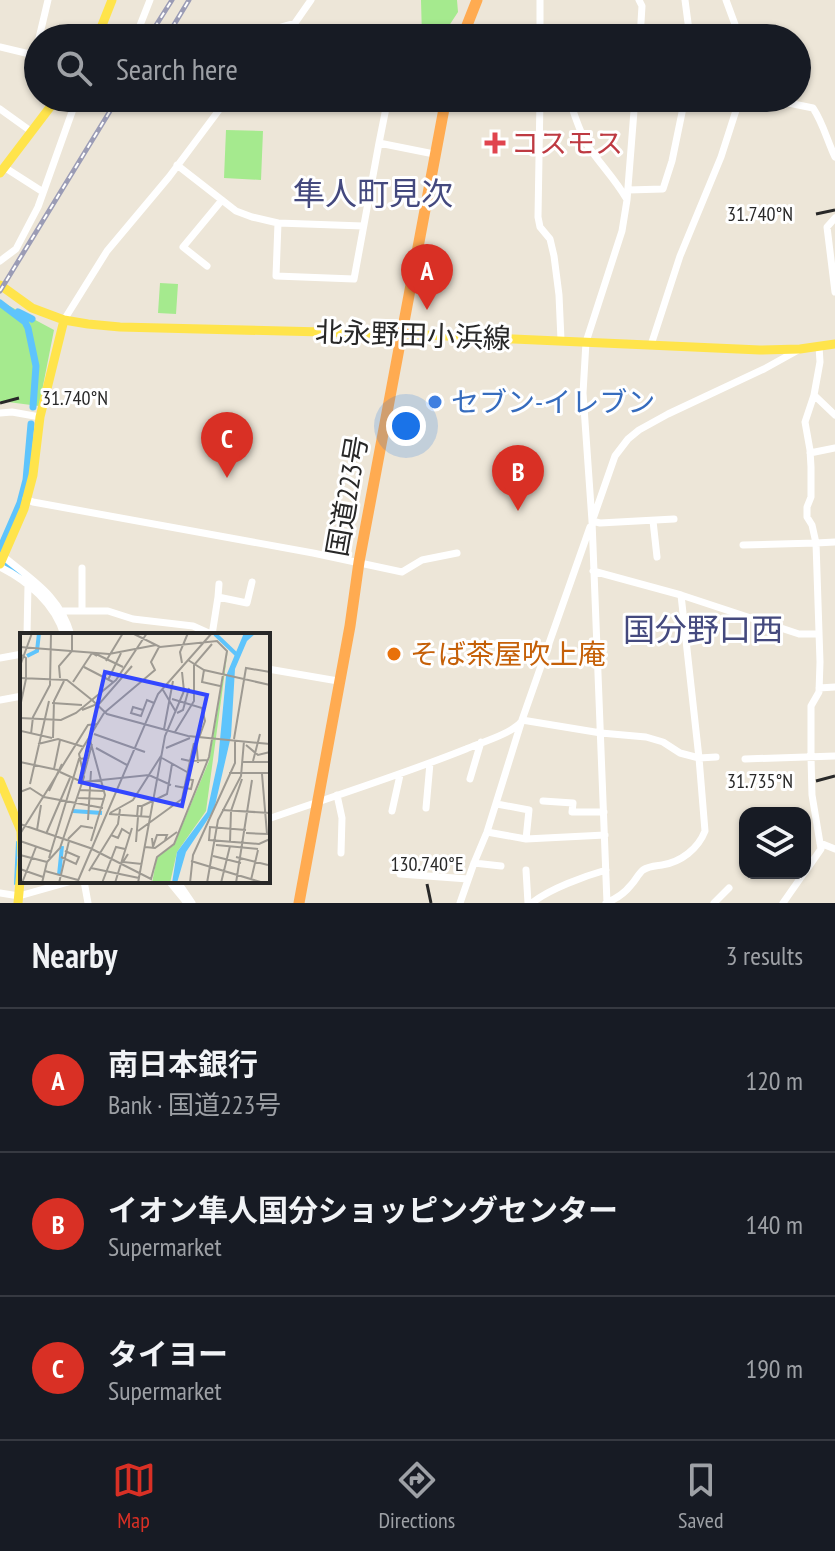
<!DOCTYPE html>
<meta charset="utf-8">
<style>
body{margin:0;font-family:"PT Sans Narrow","Noto Sans JP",sans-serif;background:#242831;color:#f1f3f6}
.controls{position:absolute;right:24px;bottom:24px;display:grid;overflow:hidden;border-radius:16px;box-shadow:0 2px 6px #0004}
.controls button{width:72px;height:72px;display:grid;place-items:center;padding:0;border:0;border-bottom:2px solid #363941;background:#171b24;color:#f1f3f6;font:40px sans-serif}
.you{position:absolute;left:406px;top:426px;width:28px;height:28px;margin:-20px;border:6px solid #fff;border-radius:50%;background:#1a73e8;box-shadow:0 0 0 12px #1a73e833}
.badge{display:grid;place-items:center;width:52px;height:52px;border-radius:50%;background:#d93025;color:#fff;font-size:26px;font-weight:700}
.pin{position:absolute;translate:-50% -66px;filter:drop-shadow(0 2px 4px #0008)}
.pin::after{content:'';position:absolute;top:42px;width:28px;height:24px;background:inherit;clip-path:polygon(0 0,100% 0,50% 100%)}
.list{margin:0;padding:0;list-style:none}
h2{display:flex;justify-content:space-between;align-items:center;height:104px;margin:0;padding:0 32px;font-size:34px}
h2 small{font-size:26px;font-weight:400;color:#9ea1a6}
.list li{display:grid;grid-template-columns:52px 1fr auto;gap:24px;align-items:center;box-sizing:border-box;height:144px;padding:0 32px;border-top:2px solid #363941}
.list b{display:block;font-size:30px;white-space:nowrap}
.list p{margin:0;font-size:26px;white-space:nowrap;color:#9ea1a6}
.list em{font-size:26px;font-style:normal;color:#9ea1a6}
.icon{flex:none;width:44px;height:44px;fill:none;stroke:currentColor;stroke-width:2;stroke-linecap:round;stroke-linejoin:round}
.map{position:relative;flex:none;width:835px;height:903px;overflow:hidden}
.search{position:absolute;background:#171b24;box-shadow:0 2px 6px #0004;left:24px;right:24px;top:24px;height:88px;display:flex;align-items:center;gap:20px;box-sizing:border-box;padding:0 28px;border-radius:44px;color:#9ea1a6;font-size:30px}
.sheet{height:536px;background:#171b24}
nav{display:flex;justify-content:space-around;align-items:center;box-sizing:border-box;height:112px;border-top:2px solid #363941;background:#171b24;font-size:22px;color:#9ea1a6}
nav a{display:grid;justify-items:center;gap:4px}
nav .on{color:#d93025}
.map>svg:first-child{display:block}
</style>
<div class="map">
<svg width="835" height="903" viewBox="0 0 835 903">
<rect width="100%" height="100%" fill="#ede6d8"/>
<!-- green -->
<path fill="#a5ea8e" d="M421 0H457L458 12 441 38H422Z
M226 130 263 131 261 180 224 178Z
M160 283 178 284 176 314 158 313Z
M0 301 54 330 39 406 0 401Z"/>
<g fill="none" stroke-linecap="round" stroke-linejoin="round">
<!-- stream -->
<path stroke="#5ec4fc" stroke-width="2" d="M15 884 17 842"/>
<!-- canal -->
<path stroke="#5ec4fc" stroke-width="7" d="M0 303 25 322 28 328 36 366 33 407
M18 312 32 319
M0 549 20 503 26 480 31 424
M8 565 28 581"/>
<!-- minor -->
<path stroke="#fff" stroke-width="7" d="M540 0V38
M639 0 642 6 640 38
M685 0 690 38
M726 0 740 38
M465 28 482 38
M39 38 48 0
M135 38 150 0
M272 38 281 27 295 23 311 0
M0 47 38 56
M540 98 538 217 540 227 550 239 554 256 559 295 561 340
M569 98C574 114 579 131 588 146 600 164 615 179 626 198
M764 98 813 108C823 123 827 140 835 157
M0 109 32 132
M379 143 388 98
M177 165 236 211 252 217 278 223
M4 167 43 192
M628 190 663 189 672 161 685 98
M835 218 827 227 835 292
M363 226 278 223 276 276 354 279 379 143 434 154
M0 261 16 249 38 207 77 98
M207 266 183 247 222 200
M64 320 107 251 169 177 228 98
M651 345 680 256 721 157 740 98
M819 346 820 362 814 395 835 415
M0 413 12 412 40 417
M810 453 835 448
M26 499 33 502 313 553 402 572 422 560 457 553
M594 516 615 456 628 439 639 430 668 414 764 369 800 349
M592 521 600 523 674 519
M653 521 657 557
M743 545 816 543 812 525 807 517V507L811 497V467L810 450 805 422 814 395
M4 557C33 581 60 596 71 635
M0 567C28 581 55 604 64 635
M593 571 681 595 799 634H819
M218 597 219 584
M62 611H108L133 619 193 626 213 635
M82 611V568
M27 635 28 585
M212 635 218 597 247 603 252 582
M0 658 22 654
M268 669 338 681
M819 688 835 687
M0 700 22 696
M522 720 601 733 646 737 663 742 680 753 699 758 716 757
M745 759 835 756
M470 779 481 742
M337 795 342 818 341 853
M543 801 573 803 572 812H604
M497 804 529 810 526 839
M426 808 430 763
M392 811 400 775
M268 819C334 796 401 775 466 749 480 743 511 734 521 722
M487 832 526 839 605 835
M820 843 835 849
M474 863 501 866
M526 870 528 903
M805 872 821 849 812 795 811 757V706L819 692 820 662 816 543 835 542
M400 874 468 879
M84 881 88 903
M169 881 187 903
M177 881 192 903
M0 893 19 896 72 881
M460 903 474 863 487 832 522 720 590 527
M532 903C549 889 585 876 606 870
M606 903C616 899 624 894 631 885 636 880 638 874 643 870 649 866 655 866 662 865 681 862 698 849 705 831L699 758 681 595
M607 903 592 521 583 393 586 342 622 231 627 200 635 98
M714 903 729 888
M783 903 804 873"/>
<!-- major -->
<path stroke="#ffe44b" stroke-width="9" d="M97 38 112 0
M0 173 57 98
M0 285 32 308 64 320 88 324 120 327 402 334 760 350 800 349 835 344
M0 564 24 509 33 475 40 417 64 320
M0 781 21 831 22 855
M18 903 22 860"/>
<!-- highway -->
<path stroke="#ffab51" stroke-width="11" d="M462 38 477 0
M299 903 350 626 359 562 446 98"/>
<defs>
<path id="rail" d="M148 38 172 0
M166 38 189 0
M0 291 118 98"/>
</defs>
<!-- rail casing -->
<use href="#rail" stroke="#9b9cb5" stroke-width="5"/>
<!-- rail -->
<use href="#rail" stroke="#fff" stroke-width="2" stroke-dasharray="6" stroke-linecap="butt"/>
</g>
<!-- ticks -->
<path fill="none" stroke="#282828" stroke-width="3" d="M816 214 835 210M0 403 19 398M816 781 835 776M427 884 431 903"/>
<!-- markers -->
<path fill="#e0444e" stroke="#fff" stroke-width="3" d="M491 131h8v8h8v8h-8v8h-8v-8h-8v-8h8z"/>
<circle fill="#3f7fe0" stroke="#fff" stroke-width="3" cx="435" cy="402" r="8"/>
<circle fill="#e8710a" stroke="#fff" stroke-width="3" cx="394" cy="654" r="8"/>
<g text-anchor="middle" stroke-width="6" stroke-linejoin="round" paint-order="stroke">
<!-- health labels -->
<g font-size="28" fill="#be3a42" stroke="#fff" text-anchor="start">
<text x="511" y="153">コスモス</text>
</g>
<!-- street labels -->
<g font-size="28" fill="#282828" stroke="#fff">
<text transform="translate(413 335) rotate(2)" y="10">北永野田小浜線</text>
<text transform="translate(347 496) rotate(-80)" y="10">国道223号</text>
</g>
<!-- shop labels -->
<g font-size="28" fill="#366cbe" stroke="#fff" text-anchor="start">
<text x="451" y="412">セブン-イレブン</text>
</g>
<!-- food labels -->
<g font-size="28" fill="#c56008" stroke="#fff" text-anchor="start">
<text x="410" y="664">そば茶屋吹上庵</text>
</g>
<!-- quarter labels -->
<g font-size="32" fill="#44497e" stroke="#fff">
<text x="373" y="205">隼人町見次</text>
<text x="703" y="641">国分野口西</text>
</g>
</g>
<!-- overview -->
<g transform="translate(20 633)">
<rect width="250" height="250" fill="#ede6d8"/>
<path d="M208 16 186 178 157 219 150 250H132L137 224 154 212 189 128Z" fill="#a5ea8e"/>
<path d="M224 0H236L227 8 215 36 211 103 194 177 166 219 157 250H152L157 219 187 179 198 128 206 43Z" fill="#5ec4fc"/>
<path fill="none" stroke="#5ec4fc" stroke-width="4" d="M195 1 217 22M7 23 17 18 19 0M53 178 82 180M39 242 42 213"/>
<path fill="none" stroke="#9e9a92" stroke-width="2" d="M0 14 89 21 136 12M0 21 6 25V46L0 74M76 21 103 34M168 27 184 37 250 52M86 28 103 0M162 30 160 19 168 0M0 33 12 0M64 34 93 49M184 37 182 49 200 53M0 45 47 47 72 67M40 45 39 33 52 18V0M88 47 101 20M53 49 72 20 77 23M143 57 156 79M152 66 182 75 185 88 179 105M72 67 87 81 168 103 250 111M32 70 62 72M62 77 80 70 112 33M123 77 113 74 111 80 121 83 127 67 134 70M84 80 135 37 131 29 139 14M157 80 163 77 169 55M0 85 41 87 56 80 96 47 127 0M0 93 1 98 32 105M144 96 153 48M155 99 174 68V32L192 11M11 101 13 84 30 52 31 0M74 101 125 119M176 104 178 130M33 105 34 68 44 48M214 106 226 35 250 39M70 107 85 162 71 208M18 111 38 106 64 114M226 112 238 122 250 119M76 115 107 132M146 115 170 105M142 125 167 139M161 126 170 128 174 110M233 128 240 101M0 129 38 137M223 129H250M34 136 40 107M40 139 62 149 129 142 151 152M209 140H250M64 141 72 111M10 151 29 68M155 153 171 156 173 147 166 146M59 157 84 158M29 158 42 131M0 159 10 155 24 164 83 175M58 165 84 166M122 173 147 161 152 131M202 177 250 180M90 180 113 167 141 123M89 181 131 184M117 184 118 173H122L121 184M68 187 71 138M0 191 70 215 131 246 137 224 154 211 189 124 207 18 197 8 140 14 112 0M17 197 21 172M226 197 190 194 189 207 239 211 250 206M118 198 162 166 170 128 188 127M226 200 247 201 242 141M0 201 68 92 78 91M26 201 50 145M91 202 98 205 102 196 110 201M132 205 133 214 137 202H147L145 207M48 206 61 193 73 195M0 208 32 219M116 209 118 184M210 209 211 178 222 146M196 212 238 216M125 214 135 215 157 199M108 221 103 229 122 231M0 222 27 229M193 223 221 230M41 224 56 231 59 224 45 218M216 224 248 232M29 225 59 126 69 125M171 228 244 250M71 235 119 245M0 236 23 244M25 238 58 247M69 238 98 191 100 176M231 247 238 217M2 250 16 214M22 250 27 229 40 215 64 144 59 121 84 80M39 250 49 208M57 250 138 61 192 0M82 250 96 214 105 216M95 250 112 195M118 250 145 103 164 58 162 39M170 250 173 222 215 130V107M187 250 198 187 221 143 224 108M201 250 210 213M216 250 232 147"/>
<path fill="#3347ff" fill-opacity="0.15" stroke="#3347ff" stroke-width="4" d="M85 39 187 62 162 173 60 149Z"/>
<rect width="250" height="250" fill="none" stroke="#282828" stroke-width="4"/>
</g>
<g font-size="20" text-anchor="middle" fill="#282828" stroke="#fff" stroke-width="6" stroke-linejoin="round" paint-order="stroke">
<text x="760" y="221">31.740°N</text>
<text x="75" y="405">31.740°N</text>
<text x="760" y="788">31.735°N</text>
<text x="427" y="871">130.740°E</text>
</g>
</svg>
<div class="controls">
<button><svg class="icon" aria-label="layers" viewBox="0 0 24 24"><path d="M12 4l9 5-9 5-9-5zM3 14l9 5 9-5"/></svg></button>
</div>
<div class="you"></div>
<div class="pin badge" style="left:427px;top:310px">A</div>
<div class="pin badge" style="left:518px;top:511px">B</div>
<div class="pin badge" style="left:227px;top:478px">C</div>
<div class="search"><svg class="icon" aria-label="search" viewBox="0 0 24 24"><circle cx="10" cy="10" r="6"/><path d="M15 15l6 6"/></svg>Search here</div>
</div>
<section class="sheet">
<h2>Nearby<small>3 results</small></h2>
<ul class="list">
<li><span class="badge">A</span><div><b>南日本銀行</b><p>Bank · 国道223号</p></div><em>120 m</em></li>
<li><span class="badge">B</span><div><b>イオン隼人国分ショッピングセンター</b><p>Supermarket</p></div><em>140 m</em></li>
<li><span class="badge">C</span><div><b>タイヨー</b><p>Supermarket</p></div><em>190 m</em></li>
</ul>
</section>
<nav>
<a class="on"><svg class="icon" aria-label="map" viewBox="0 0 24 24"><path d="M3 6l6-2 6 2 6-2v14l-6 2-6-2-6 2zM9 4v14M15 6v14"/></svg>Map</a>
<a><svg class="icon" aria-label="directions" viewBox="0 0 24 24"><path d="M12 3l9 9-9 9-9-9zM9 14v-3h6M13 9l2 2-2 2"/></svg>Directions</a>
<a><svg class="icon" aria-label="saved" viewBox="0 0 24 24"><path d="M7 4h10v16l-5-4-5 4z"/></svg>Saved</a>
</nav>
